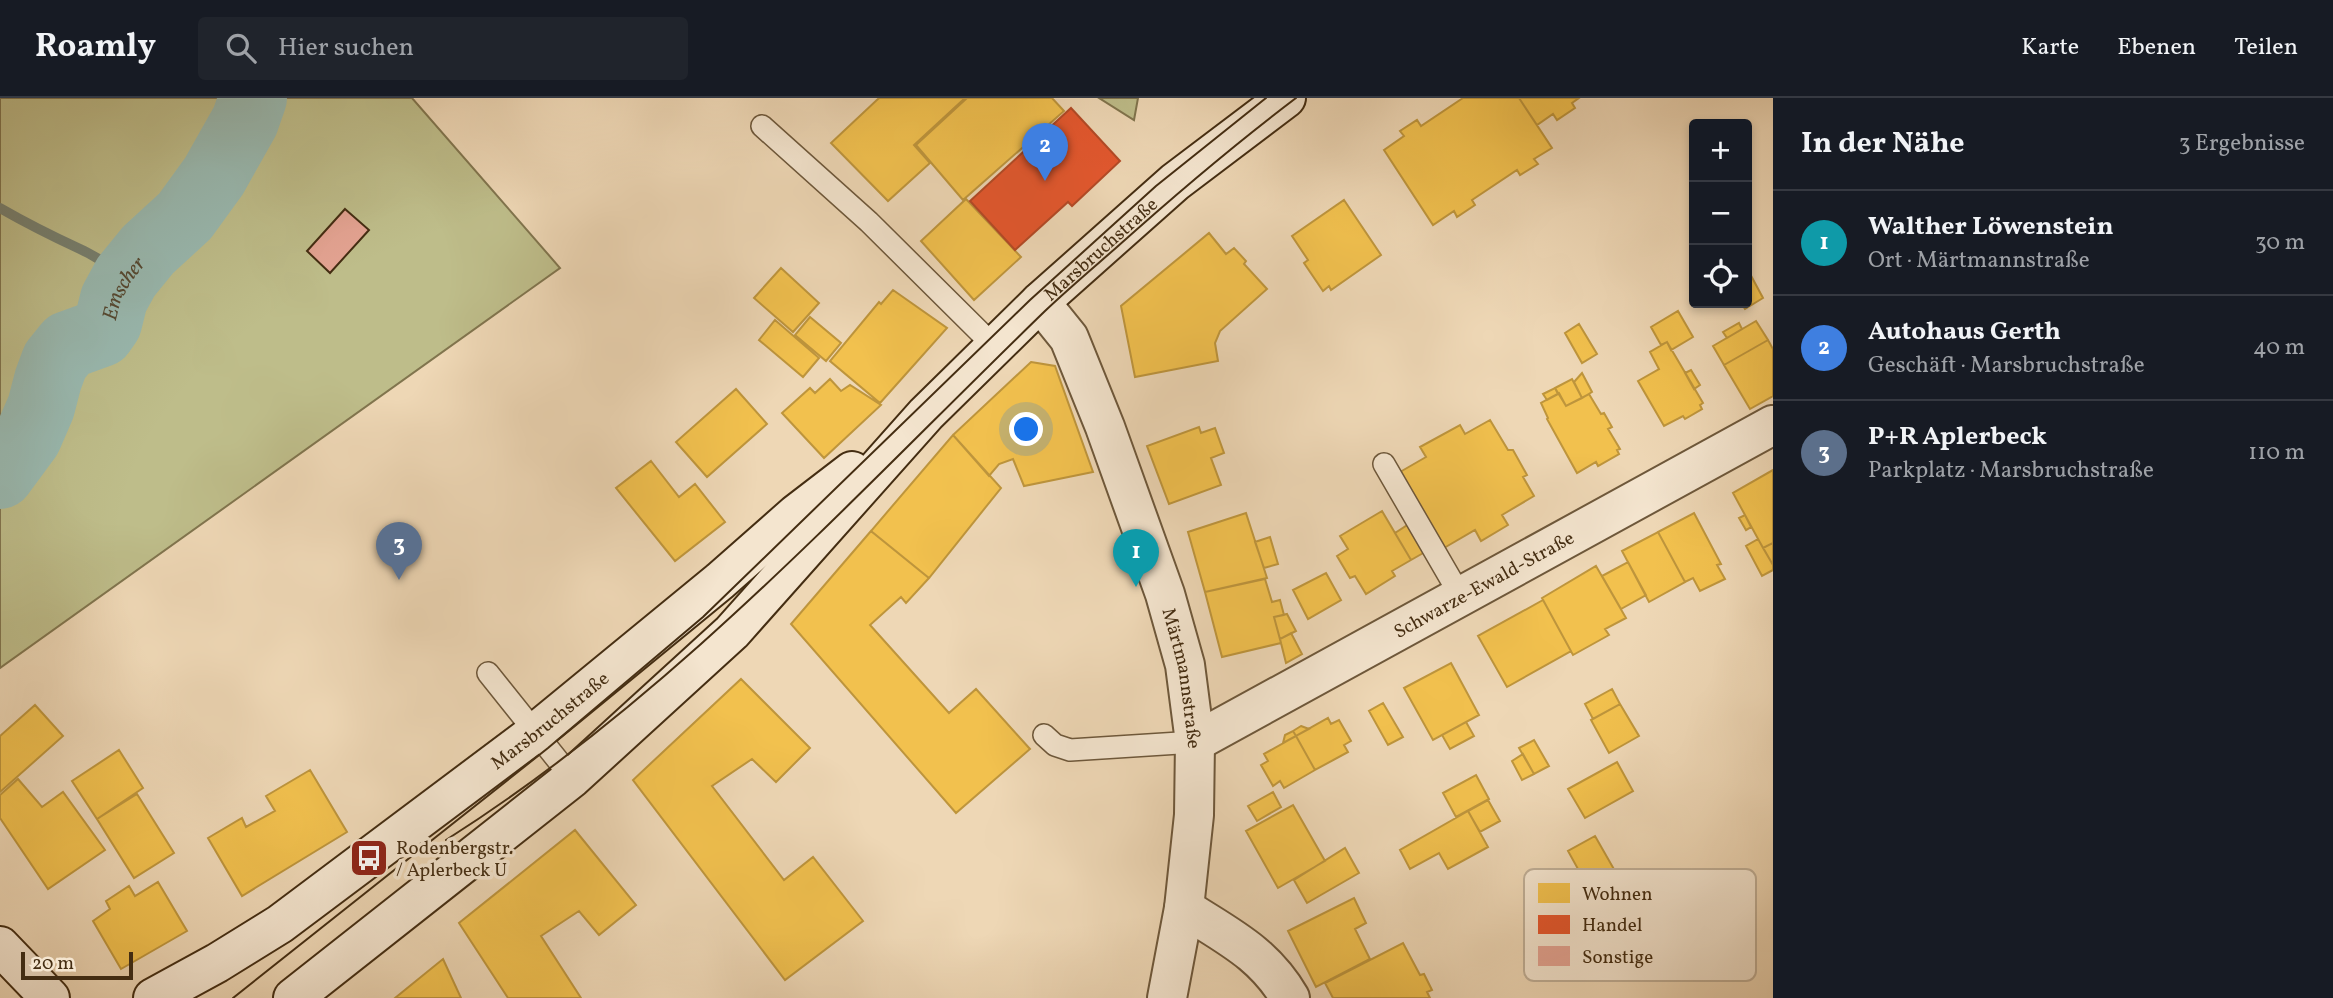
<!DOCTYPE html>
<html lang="de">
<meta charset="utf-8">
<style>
body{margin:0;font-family:Vollkorn,serif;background:#20242c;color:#f1f3f6}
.controls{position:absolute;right:21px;top:21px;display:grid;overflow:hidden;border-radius:7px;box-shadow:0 4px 10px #0003}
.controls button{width:63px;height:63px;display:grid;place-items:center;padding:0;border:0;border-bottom:2px solid #363941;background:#171b24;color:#f1f3f6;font:35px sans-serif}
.scale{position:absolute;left:21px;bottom:18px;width:112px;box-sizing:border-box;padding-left:7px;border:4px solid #442d12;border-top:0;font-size:19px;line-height:24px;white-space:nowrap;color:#442d12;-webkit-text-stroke:5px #f4e5cf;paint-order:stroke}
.you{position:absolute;left:1027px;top:332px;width:24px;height:24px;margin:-18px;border:5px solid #fff;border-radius:50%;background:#1a73e8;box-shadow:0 0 0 10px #1a73e833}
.badge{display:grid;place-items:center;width:46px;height:46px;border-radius:50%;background:#c59692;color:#fff;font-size:23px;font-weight:700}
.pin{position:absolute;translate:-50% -58px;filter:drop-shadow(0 2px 4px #0008)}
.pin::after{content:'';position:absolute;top:37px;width:24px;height:21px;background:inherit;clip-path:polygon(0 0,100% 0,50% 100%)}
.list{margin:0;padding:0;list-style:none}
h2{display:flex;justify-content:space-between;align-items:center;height:91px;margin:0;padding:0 28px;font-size:30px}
h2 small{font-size:23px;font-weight:400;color:#9ea1a6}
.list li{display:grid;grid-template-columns:46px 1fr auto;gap:21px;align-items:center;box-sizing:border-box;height:105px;padding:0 28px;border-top:2px solid #363941}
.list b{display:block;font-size:26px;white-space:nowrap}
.list p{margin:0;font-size:23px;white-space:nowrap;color:#9ea1a6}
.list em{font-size:23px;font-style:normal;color:#9ea1a6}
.icon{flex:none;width:38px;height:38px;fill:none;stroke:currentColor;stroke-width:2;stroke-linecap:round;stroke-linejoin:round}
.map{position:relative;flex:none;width:1773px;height:900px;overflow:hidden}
header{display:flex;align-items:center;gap:42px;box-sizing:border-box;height:98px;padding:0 35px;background:#171b24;border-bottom:2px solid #363941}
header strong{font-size:33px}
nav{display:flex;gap:38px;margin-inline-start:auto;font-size:24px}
.search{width:490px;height:63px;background:#20242c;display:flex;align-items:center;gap:18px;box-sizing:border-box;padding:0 24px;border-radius:7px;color:#9ea1a6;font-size:26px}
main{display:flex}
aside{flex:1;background:#171b24}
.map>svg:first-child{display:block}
</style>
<header>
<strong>Roamly</strong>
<div class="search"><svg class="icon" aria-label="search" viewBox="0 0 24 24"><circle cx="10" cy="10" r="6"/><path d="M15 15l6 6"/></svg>Hier suchen</div>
<nav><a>Karte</a><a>Ebenen</a><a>Teilen</a></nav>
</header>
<main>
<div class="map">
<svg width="1773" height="900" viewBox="0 0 1773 900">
<rect width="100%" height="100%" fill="#eed7b5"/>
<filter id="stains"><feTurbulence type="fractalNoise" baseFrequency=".00286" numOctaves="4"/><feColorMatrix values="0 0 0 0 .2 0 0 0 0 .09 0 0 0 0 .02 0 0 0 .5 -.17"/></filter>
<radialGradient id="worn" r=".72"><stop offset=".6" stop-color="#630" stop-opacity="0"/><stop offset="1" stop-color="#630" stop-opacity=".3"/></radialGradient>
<!-- green -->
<path fill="#bebd8a" stroke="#81754e" stroke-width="2" d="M0 0H412L560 170 0 570Z
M1099 0H1138L1134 22Z"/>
<!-- homes -->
<path fill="#f2c14e" stroke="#be953c" stroke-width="2" d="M879 0H965L914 47 930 65 888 103 831 45Z
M967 0H1052L1064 13 963 102 916 47Z
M1463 0H1519L1552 50 1534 61 1538 66 1520 77 1517 72 1472 102 1475 107 1457 119 1454 113 1433 127 1384 52 1404 38 1400 33 1417 22 1421 28Z
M1519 0H1579L1572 5 1575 10 1557 22 1553 16 1537 27Z
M966 101 1021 159 974 202 921 143Z
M1344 102 1381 157 1331 192 1329 188 1323 193 1304 165 1308 162 1292 138Z
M1209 135 1226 156 1234 150 1246 163 1244 166 1267 191 1220 233 1215 245 1218 263 1135 279 1121 208Z
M781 170 819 205 793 234 754 200Z
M1748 172 1763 200 1745 211 1741 205H1747Z
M893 192 947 230 880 305 830 263 879 204 881 206Z
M1678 213 1693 239 1671 252 1667 244 1661 247 1651 229Z
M810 219 841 245 826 263 795 237Z
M775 222 819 260 803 279 759 242Z
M1756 223 1768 242 1724 267 1713 248Z
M1739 225 1742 231 1727 240 1723 234Z
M1579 226 1597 256 1582 265 1565 235Z
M1768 242 1773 251V298L1750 311 1724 267Z
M1667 244 1703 305 1700 307 1702 311 1685 321 1683 318 1664 328 1638 283 1659 271 1650 254Z
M1031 264 1055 268 1093 374 1024 388 1013 361 999 366 989 378 953 337Z
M1691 272 1700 287 1694 291 1685 275Z
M1582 275 1592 294 1582 300 1574 284Z
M830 281 841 293 850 287 881 307 824 360 782 315 810 290 815 295Z
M1572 281 1582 300 1566 308 1555 290Z
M1555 290 1558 296 1547 302 1543 296Z
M736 291 767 326 707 379 676 344Z
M1559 295 1566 308 1589 296 1601 316 1604 315 1612 329 1608 331 1620 351 1617 352 1619 356 1598 368 1596 364 1577 375 1547 321 1548 320 1541 305Z
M1490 322 1508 352H1513L1527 377 1523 379 1534 398 1502 417 1508 427 1481 443 1475 432 1444 450 1400 374 1426 359 1420 349 1460 327 1465 336Z
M1199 329 1201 335 1215 330 1224 355 1211 360 1221 387 1169 406 1147 348Z
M953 337 1001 390 929 480 871 433Z
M651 363 679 399 695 386 725 424 675 463 616 390Z
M1773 372V445L1763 450 1733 395Z
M1382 413 1411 462 1392 473 1395 478 1366 496 1355 478 1350 480 1337 458 1348 451 1340 438Z
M1246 415 1267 480 1205 494 1188 434Z
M1694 415 1721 466 1717 467 1725 481 1700 493 1693 480 1685 484 1658 434Z
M1745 417 1751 429 1746 432 1739 420Z
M1409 426 1425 454 1411 462 1395 435Z
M871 433 929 480 906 505 901 499 870 527 949 615 976 591 1030 651 956 715 791 526Z
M1658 434 1685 484 1649 504 1622 453Z
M1270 439 1278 466 1264 470 1255 444Z
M1758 441 1773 467V472L1762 478 1746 448Z
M1773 445V467L1763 450Z
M1628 464 1646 497 1621 511 1602 478Z
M1596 468 1626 520 1605 531 1609 537 1573 557 1542 500Z
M1326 475 1341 502 1308 521 1293 492Z
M1265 481 1272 504 1280 502 1284 517 1274 519 1281 545 1222 559 1205 494Z
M1543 502 1571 553 1507 589 1478 538Z
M1287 516 1296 533 1280 541 1274 519Z
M1291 535 1302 556 1286 565 1280 541Z
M1451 565 1479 617 1433 642 1404 590Z
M741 581 810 650 776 684 752 661 712 688 784 782 813 759 863 823 785 882 633 682Z
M1612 591 1620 606 1593 621 1585 606Z
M1383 605 1403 639 1388 647 1369 613Z
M1620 606 1639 638 1609 655 1591 622Z
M35 607 63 638 0 694V638Z
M1328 620 1331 626 1339 622 1351 643 1344 647 1348 654 1315 672 1296 638Z
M1466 624 1474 638 1450 651 1442 637Z
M1301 628 1309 631 1296 638 1293 633Z
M1293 633 1296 638 1283 645 1285 637Z
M1296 638 1315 672 1284 690 1280 683 1273 688 1261 667 1268 663 1264 656Z
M1534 642 1549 668 1534 676 1519 650Z
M119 652 143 690 97 721 72 683Z
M1523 656 1534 676 1522 682 1512 663Z
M1617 664 1633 693 1585 720 1568 691Z
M310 672 347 734 242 798 208 740 242 720 246 729 275 713 266 698Z
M1476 677 1489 701 1456 719 1443 695Z
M18 681 42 709 63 694 105 752 48 791 0 720V697Z
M1273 694 1281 709 1257 723 1248 708Z
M137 696 174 755 134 780 97 721Z
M1488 702 1500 723 1480 734 1468 713Z
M1293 707 1325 763 1278 790 1246 733Z
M1468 713 1488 749 1448 771 1439 755 1410 771 1400 752Z
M575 732 636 807 599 837 579 813 541 838 581 900H508L459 825Z
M1595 738 1627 794 1599 809 1568 753Z
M1345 750 1359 775 1307 805 1294 782Z
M158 784 187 833 121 871 93 823 110 811 106 803 129 788 135 798Z
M1354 800 1366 825 1355 831 1370 861 1316 889 1288 833Z
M1403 845 1420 877 1424 876 1432 892 1427 894 1430 900H1333L1325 885Z
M443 861 461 900H395Z"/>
<!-- shops -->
<path fill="#e4572e" stroke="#b44a26" stroke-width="2" d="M1071 10 1120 63 1072 108 1068 104 1015 152 970 103Z"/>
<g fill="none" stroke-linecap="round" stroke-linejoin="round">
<!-- stream -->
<path stroke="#778171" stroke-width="10" d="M0 110C26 125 52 138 80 151 100 160 106 169 130 173"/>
<!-- river -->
<path stroke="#99b9b0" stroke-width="68" id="s1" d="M0 377 28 339 41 309 48 282 55 263 68 247 101 235 108 225 114 201 126 179 148 152 185 118 214 78 245 23 253 0"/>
</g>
<!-- building -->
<path fill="#e3a392" stroke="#442d12" stroke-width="2" d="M345 111 369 132 330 175 307 153Z"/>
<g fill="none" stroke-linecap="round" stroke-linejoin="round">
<defs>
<path id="lane" d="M762 28 869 124 995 249
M1384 366 1460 497
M488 575 572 680
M1044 637 1055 647 1070 652 1195 644"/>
<g id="street">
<path id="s2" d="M1040 204 1069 240 1105 329 1165 496 1185 567 1195 644 1194 717 1184 810 1167 900"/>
<path id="s3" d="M1195 644 1773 327"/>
<path d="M1184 810C1227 838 1263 854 1290 900"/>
</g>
<g id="secondary">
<path d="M0 848 50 900"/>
<path id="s4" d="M153 900 217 865 280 826 536 634 720 483 796 416 852 373"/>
<path id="s5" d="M293 900 572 680 732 534 926 316 1040 204 1175 84 1286 0"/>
</g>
</defs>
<!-- lane casing -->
<use href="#lane" stroke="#6e583b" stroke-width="24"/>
<!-- street casing -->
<use href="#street" stroke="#6e583b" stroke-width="42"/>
<!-- secondary casing -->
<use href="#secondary" stroke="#442d12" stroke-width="42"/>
<!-- lane -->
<use href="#lane" stroke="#f4e5cf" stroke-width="21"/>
<!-- street -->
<use href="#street" stroke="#f4e5cf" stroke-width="38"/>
<!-- secondary -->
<use href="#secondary" stroke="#f4e5cf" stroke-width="38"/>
<!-- tram -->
<path stroke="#442d12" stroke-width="2" d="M446 742C672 599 854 398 1045 213 1068 191 1093 170 1117 149 1175 97 1234 47 1296 0
M233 900 548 650 703 519 1030 202 1156 88 1266 0"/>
</g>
<!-- icons -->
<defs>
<symbol id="bus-square" viewBox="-11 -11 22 22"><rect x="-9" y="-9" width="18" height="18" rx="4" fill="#8f2418" stroke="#f4e5cf"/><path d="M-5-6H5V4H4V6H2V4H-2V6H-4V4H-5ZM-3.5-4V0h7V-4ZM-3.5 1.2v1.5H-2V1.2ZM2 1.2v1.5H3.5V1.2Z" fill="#fff"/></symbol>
</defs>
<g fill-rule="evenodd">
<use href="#bus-square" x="347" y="738" width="44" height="44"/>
</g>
<g text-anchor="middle" stroke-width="7" stroke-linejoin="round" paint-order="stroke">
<!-- street labels -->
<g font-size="19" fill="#442d12" stroke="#f4e5cf">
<text dy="7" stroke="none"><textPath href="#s5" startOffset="1104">Marsbruchstraße</textPath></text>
<text dy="7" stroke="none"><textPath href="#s3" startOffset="329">Schwarze-Ewald-Straße</textPath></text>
<text dy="7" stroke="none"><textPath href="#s2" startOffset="406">Märtmannstraße</textPath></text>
<text dy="7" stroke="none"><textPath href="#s4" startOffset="485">Marsbruchstraße</textPath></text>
</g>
<!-- poi labels -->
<g font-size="19" fill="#442d12" stroke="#f4e5cf" text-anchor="start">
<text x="396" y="756">Rodenbergstr.<tspan x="396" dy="22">/ Aplerbeck U</tspan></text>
</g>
<!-- water labels -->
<g font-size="21" font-style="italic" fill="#554932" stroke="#f4e5cf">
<text dy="7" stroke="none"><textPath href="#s1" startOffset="234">Emscher</textPath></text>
</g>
</g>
<!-- legend -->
<rect x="1524" y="771" width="232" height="112" rx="10" fill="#f4e5cf" stroke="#bfae96" stroke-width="2"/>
<rect x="1538" y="785" width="32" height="20" fill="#f2c14e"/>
<rect x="1538" y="817" width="32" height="19" fill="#e4572e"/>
<rect x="1538" y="848" width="32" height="20" fill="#e3a392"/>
<g font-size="19" fill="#442d12">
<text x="1582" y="802">Wohnen</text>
<text x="1582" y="833">Handel</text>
<text x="1582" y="865">Sonstige</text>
</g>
<rect width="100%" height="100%" filter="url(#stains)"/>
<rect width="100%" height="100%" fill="url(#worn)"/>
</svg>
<div class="controls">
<button>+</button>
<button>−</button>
<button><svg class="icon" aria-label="locate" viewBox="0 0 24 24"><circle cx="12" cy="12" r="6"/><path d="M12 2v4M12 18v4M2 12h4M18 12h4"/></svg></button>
</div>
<div class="scale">20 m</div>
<div class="you"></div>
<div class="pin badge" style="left:1136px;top:489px;background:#0f9aa8">1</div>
<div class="pin badge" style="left:1045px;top:83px;background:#3f7fe0">2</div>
<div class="pin badge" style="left:399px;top:482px;background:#5c6f8a">3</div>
</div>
<aside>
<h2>In der Nähe<small>3 Ergebnisse</small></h2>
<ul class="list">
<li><span class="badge" style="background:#0f9aa8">1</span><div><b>Walther Löwenstein</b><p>Ort · Märtmannstraße</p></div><em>30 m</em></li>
<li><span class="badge" style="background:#3f7fe0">2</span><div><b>Autohaus Gerth</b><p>Geschäft · Marsbruchstraße</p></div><em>40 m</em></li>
<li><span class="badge" style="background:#5c6f8a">3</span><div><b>P+R Aplerbeck</b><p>Parkplatz · Marsbruchstraße</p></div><em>110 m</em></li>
</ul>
</aside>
</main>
